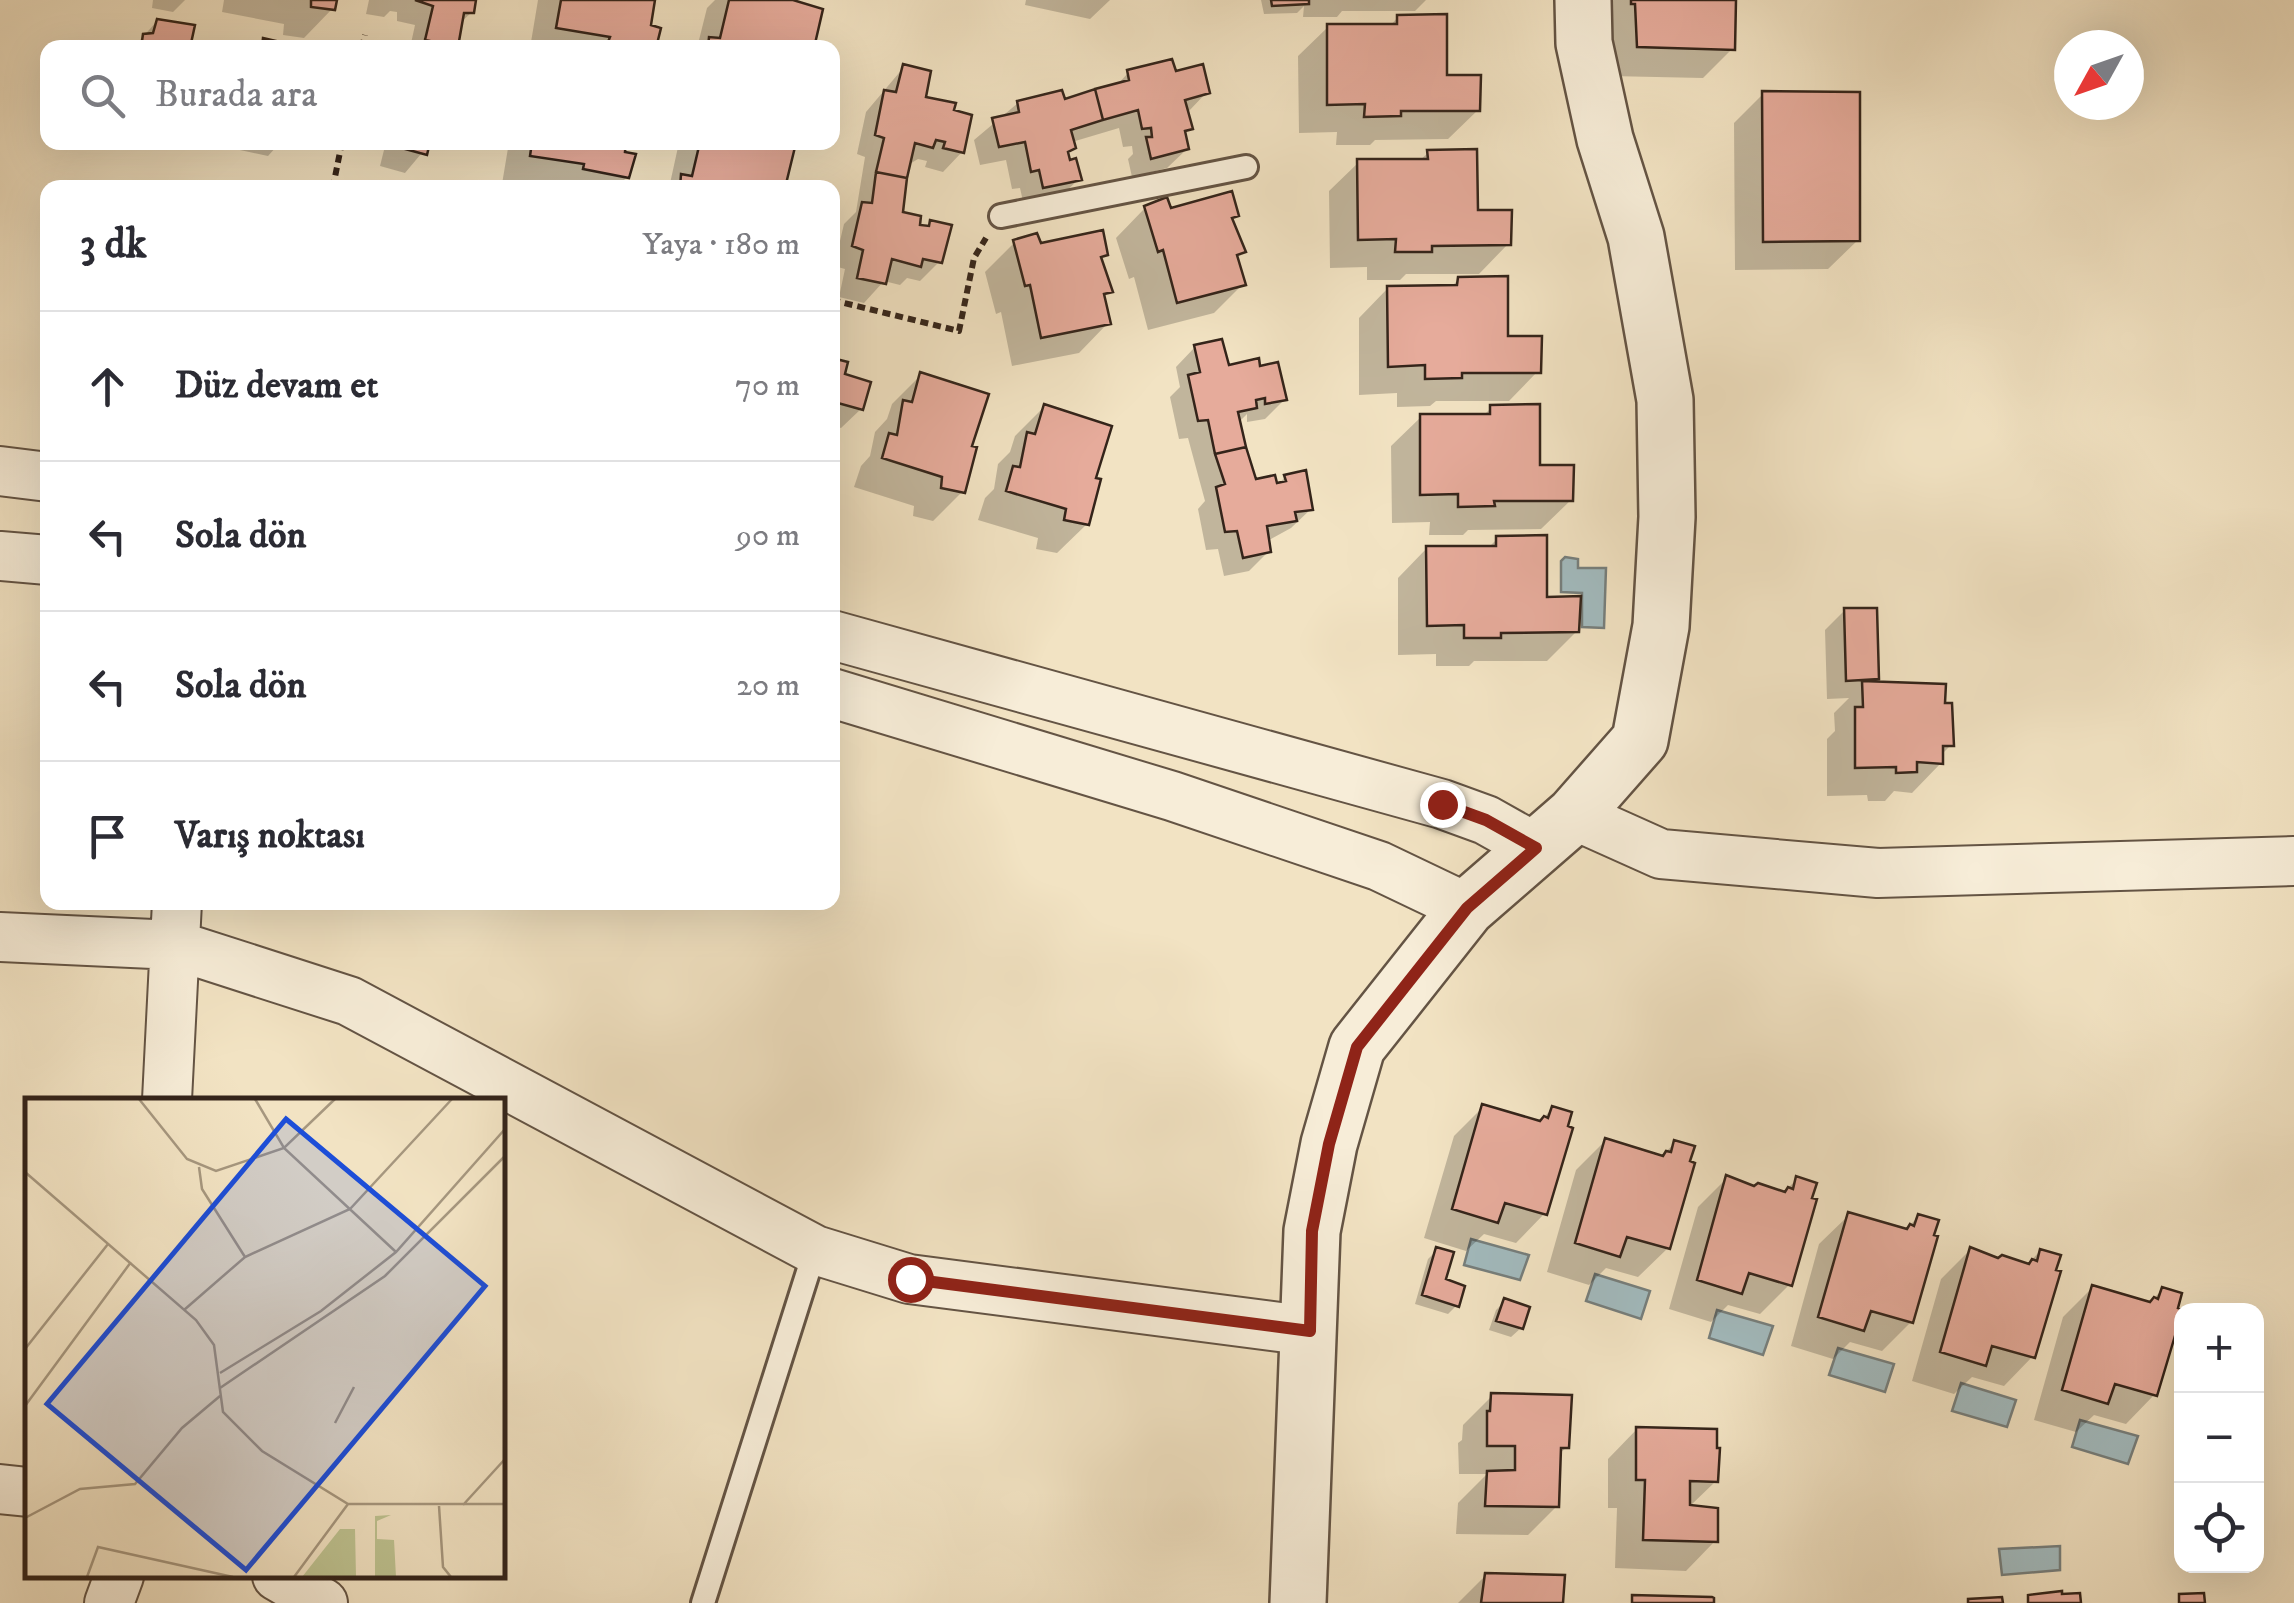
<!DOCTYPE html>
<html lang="tr">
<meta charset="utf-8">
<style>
body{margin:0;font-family:"IM FELL DW Pica",serif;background:#f2f2f3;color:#2b2b33}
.controls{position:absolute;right:30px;bottom:30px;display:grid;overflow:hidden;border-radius:20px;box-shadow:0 10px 40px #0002}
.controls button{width:90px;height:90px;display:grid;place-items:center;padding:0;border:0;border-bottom:2px solid #e1e1e2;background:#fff;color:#2b2b33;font:50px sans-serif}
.compass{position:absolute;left:2054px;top:30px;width:90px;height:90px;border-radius:50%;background:#fff;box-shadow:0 10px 40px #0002;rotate:230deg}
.stop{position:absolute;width:30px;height:30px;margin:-22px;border:8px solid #8f2418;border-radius:50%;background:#fff}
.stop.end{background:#8f2418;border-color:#fff;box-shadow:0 2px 10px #0008}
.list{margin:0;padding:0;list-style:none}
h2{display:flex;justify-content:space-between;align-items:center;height:130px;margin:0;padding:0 40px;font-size:42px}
h2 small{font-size:32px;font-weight:400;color:#7c7c81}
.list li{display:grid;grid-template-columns:65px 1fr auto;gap:30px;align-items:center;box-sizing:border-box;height:150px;padding:0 40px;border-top:2px solid #e1e1e2}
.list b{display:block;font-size:38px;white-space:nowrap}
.list em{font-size:32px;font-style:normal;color:#7c7c81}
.icon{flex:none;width:55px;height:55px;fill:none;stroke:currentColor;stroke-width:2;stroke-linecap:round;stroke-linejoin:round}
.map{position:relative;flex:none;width:2294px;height:1603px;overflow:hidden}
.search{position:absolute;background:#fff;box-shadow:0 10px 40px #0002;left:40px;top:40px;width:800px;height:110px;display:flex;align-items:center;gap:25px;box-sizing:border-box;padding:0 35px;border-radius:20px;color:#7c7c81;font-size:38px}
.panel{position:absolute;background:#fff;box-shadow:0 10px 40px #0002;left:40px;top:180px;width:800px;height:730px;border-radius:20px}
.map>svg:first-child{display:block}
</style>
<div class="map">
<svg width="2294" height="1603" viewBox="0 0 2294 1603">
<rect width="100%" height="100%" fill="#f2e3c3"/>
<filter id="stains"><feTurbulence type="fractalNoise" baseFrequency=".002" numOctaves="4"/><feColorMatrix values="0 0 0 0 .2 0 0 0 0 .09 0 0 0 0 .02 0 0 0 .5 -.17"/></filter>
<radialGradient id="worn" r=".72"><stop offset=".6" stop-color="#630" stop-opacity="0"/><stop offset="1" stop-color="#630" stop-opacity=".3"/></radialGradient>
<!-- water -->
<path fill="#a2bbbf" stroke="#767f7d" stroke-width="2.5" d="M1565 557 1578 559V568H1606L1604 628 1582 627V593L1561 592V561Z
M1471 1239 1529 1255 1520 1280 1464 1265Z
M1595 1274 1650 1291 1641 1319 1586 1301Z
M1717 1310 1773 1326 1763 1355 1709 1338Z
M1838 1348 1894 1364 1885 1392 1829 1375Z
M1961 1383 2016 1400 2007 1427 1952 1411Z
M2080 1420 2138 1436 2128 1464 2072 1447Z
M2060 1546V1570L2002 1575 1999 1549Z"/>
<!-- shadow -->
<path fill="#0003" d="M153 0H185L173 12 152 8Z
M224 0H334L333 8 304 38 283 35 284 24 222 12Z
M369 0H474L472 12 459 24 454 48H410L415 25 397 21V12L390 11 384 17 366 14Z
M538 0H653L648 27 653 48H530Z
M715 0H791L811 48H697L707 8Z
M1026 0H1110L1090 19 1025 5Z
M1261 0H1426L1415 11H1342L1337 17H1303L1304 6 1297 13 1264 14Z
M1604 0H1733L1732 49 1703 78 1609 76Z
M1398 17 1445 78 1478 110 1448 139 1375 140 1370 145H1336L1337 132 1299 133 1298 56 1328 27H1389Z
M157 21 187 48H133Z
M904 67 923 99 951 112 962 152 943 172 925 167 927 161 918 159 908 165 900 214 917 227 925 228 930 223 939 262 920 281 907 278 900 285 884 281 864 303 839 297 845 269 834 266 844 224 856 212 865 157 857 154 866 112Z
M1129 72 1174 74 1207 92 1188 112 1190 128 1183 135 1187 149 1167 168 1132 177 1128 159 1133 154 1132 146 1123 147 1119 128 1072 142 1073 148 1066 155 1079 179 1059 198 1024 206 1020 188 1012 189 1006 160 980 165 974 140 1018 103 1064 102 1115 87Z
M1763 94 1858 240 1828 269 1735 270 1734 123Z
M227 142H305L299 149 278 145 268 156 226 147Z
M386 142H431L405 173 380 166Z
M509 142H624L627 177 616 188H524L502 184Z
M682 142H765L782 188H669L678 147Z
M1429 152 1476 212 1508 244 1479 274H1406L1400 280H1367V267L1330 268 1329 191 1359 162 1419 161Z
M1145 208 1236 215 1231 220 1243 251 1236 258 1243 284 1214 313 1148 330 1134 277 1129 279 1116 238Z
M1015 242 1105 254 1100 260 1110 291 1103 298 1108 323 1079 353 1012 366 1001 312 996 314 985 272Z
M1459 279 1505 339 1538 371 1509 401H1436L1430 406 1397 407V393L1359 395V318L1388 288H1450Z
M1195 347 1228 368 1258 369 1285 399 1265 419 1247 422V414L1238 423 1254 482 1276 487 1285 477 1311 509 1291 528 1267 541 1269 551 1249 571 1224 576 1218 549 1206 550 1198 509 1205 501 1188 438 1179 439 1170 397 1180 387 1176 367Z
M832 360 861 409 841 428 832 426Z
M921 375 969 448 963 491 933 521 913 516 914 506 854 487 861 466 870 456 875 432 887 419 892 404Z
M1044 407 1093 480 1087 524 1057 553 1036 549 1038 538 978 520 985 498 994 489 998 464 1010 452 1015 436Z
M1491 408 1538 468 1571 500 1541 529 1468 530 1463 535H1429L1430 522 1392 523 1391 446 1421 417H1482Z
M1497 539 1544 599 1577 631 1547 661H1474L1469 666H1436V654L1398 655V578L1427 548H1488Z
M1845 610 1877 678 1871 684 1951 745 1941 755V763L1912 793 1894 791 1885 801H1868L1867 795 1827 796V739L1835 731 1834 713 1849 698 1827 699 1825 630Z
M1483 1107 1538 1123 1552 1109 1545 1213 1516 1243 1484 1234 1466 1251 1424 1238 1454 1136Z
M1605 1141 1660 1157 1675 1143 1668 1248 1638 1277 1606 1268 1589 1285 1547 1272 1576 1170Z
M1727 1178 1755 1189 1782 1194 1797 1179 1790 1284 1760 1314 1728 1305 1711 1322 1669 1309 1698 1207Z
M1849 1215 1904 1231 1918 1217 1911 1322 1882 1351 1850 1342 1833 1359 1791 1346 1819 1244Z
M1437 1250 1443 1281 1457 1305 1448 1314 1415 1304 1428 1259Z
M1970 1250 1998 1261 2026 1266 2040 1251 2033 1356 2004 1386 1972 1377 1954 1394 1912 1381 1941 1279Z
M2092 1288 2148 1304 2162 1290 2155 1394 2126 1424 2094 1415 2076 1432 2034 1420 2063 1317Z
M1505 1301 1521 1328 1511 1337 1489 1330 1496 1310Z
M1492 1396 1567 1447 1558 1455 1557 1506 1528 1535 1456 1534 1458 1503 1487 1474H1459L1458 1443 1462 1440 1463 1425Z
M1637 1429 1716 1481 1689 1507 1715 1541 1686 1571 1615 1568 1617 1508H1608V1459Z
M1486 1575 1562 1603H1458Z"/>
<!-- building -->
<path fill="#e6ab9b" stroke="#34241a" stroke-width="2.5" d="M311 0H337L335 10 311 7Z
M415 0H476L474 13H464L458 47 425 40 433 6Z
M561 0H655L651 25 661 28 656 48H633L608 42 610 37 556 28Z
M729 0H793L823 9 814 48H708L709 37 720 38Z
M1271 0H1309V4L1272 6Z
M1631 0H1736L1735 50 1637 47 1635 4H1631Z
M1447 14V75H1481L1480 111H1401V116L1364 117 1365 104 1327 105V24H1397V15Z
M157 19 195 25 190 48H141L143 34 153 33Z
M263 38 302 47V48H262Z
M425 40 458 47 424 48Z
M1172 59 1176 71 1203 64 1210 93 1185 100 1193 129 1185 131 1189 149 1151 159 1146 137H1152L1151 128 1142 129 1138 110 1103 120 1095 89 1129 80 1127 70Z
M903 64 931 71 926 97 956 103 954 110 972 115 964 153 943 148 945 142 936 140 933 148 915 143 907 178 876 172 884 138 875 135 884 90 896 92Z
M1095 89 1103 120 1071 130 1076 148 1068 152 1070 160 1076 158 1082 180 1043 188 1039 170 1031 172 1025 142 999 147 992 118 1019 112 1017 101 1062 90 1065 99Z
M1762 91 1860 92V241L1763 242Z
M399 142H430L427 155 398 147Z
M532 142H626L625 152 636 154 629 178 583 169 584 164 530 156Z
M700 142H776L795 147 785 188H680L681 174 692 176Z
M1477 149 1478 210H1512L1511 245 1432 246V252H1395L1396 239 1358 240 1357 159H1428L1427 150Z
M876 172 907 178 903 212 921 216 920 225 929 226 930 220 952 225 942 263 923 259 921 267 892 259 886 284 857 278 863 250 852 246 862 202 872 203Z
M1232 191 1239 216 1232 218 1246 252 1237 255 1246 285 1177 303 1163 250 1158 252 1144 206 1167 197 1171 208Z
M1103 230 1108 255 1101 257 1113 292 1104 294 1111 324 1041 338 1030 285 1025 286 1013 240 1037 233 1041 243Z
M1508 276V336H1542L1541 373H1462V378L1425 379V365L1388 367 1387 286 1457 285 1458 277Z
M1222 339 1229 365 1259 358 1260 366 1278 362 1287 400 1265 404V398L1256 400 1257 408 1238 412 1246 447 1215 454 1208 420 1198 421 1188 375 1200 372 1194 345Z
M832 358 848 362 845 374 871 382 863 410 838 403 832 422Z
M920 372 989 394 972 446 977 447 965 493 941 488 942 477 882 458 889 433 897 435 903 400 912 402Z
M1044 404 1112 426 1096 478 1101 479 1089 525 1064 520 1066 509 1006 491 1013 466 1020 467 1027 432 1035 434Z
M1540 404V465H1574L1573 501H1494L1495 506 1458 507V494L1420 495V414H1490V405Z
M1246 447 1256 479 1275 475 1277 483 1286 481 1284 475 1306 470 1313 510 1295 512 1297 521 1267 526 1271 552 1243 558 1237 531 1225 532 1216 487 1225 484 1215 454Z
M1547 535V597L1581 596 1579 632 1501 633V638H1464V625L1427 626 1426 546H1496V536Z
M1844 608H1877L1879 679 1846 681Z
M1862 681 1946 684 1945 703H1952L1954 746H1943V764L1917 762V772L1896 773V767L1855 768V707H1863Z
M1482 1104 1540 1121 1544 1116 1548 1118 1552 1106 1572 1112 1568 1126 1573 1128 1547 1215 1505 1203 1498 1223 1452 1209Z
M1605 1138 1663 1156 1666 1151 1671 1152 1674 1140 1695 1146 1690 1161 1695 1163 1670 1249 1627 1237 1620 1257 1575 1243Z
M1726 1175 1754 1186 1758 1183 1785 1192 1788 1187 1793 1189 1796 1176 1817 1183 1812 1198 1817 1199 1792 1286 1749 1273 1742 1294 1697 1280Z
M1848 1212 1907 1229 1910 1224 1914 1226 1918 1214 1939 1220 1934 1235 1938 1236 1913 1323 1871 1311 1864 1331 1818 1317Z
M1436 1247 1454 1252 1446 1279 1465 1286 1459 1307 1422 1295Z
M1970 1247 1998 1258 2002 1255 2029 1264 2032 1259 2037 1261 2040 1249 2061 1255 2056 1270 2061 1271 2035 1358 1992 1346 1986 1366 1940 1352Z
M2092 1285 2150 1302 2154 1297 2158 1299 2162 1287 2182 1293 2178 1308 2183 1309 2157 1396 2115 1384 2108 1404 2062 1390Z
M1504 1298 1530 1307 1523 1329 1496 1321Z
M1491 1393 1572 1395 1569 1448H1561L1559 1507 1485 1506 1487 1471 1515 1470V1446H1487V1411H1490Z
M1636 1427 1717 1429V1448H1720L1718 1482 1690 1481V1505L1718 1508V1542L1643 1540 1645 1480H1636Z
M1485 1573 1565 1575 1563 1603H1481Z
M2062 1591V1594L2080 1593 2081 1603H2028V1595Z
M2204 1593 2205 1603H2179V1594Z
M1632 1595 1712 1597 1714 1598V1603H1632Z
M2002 1597 2003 1603H1968V1599Z"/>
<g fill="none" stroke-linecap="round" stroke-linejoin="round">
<defs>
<path id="service" d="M1001 216 1246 167
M703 1603 815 1250"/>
<path id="minor" d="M0 471 48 477
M0 556 48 560
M832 635 1442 804 1486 820 1536 848
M832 693 1172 796 1379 866 1467 908
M1574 815 1661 854 1878 873 2294 861
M0 937 175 945 349 1001 815 1250 909 1279 1311 1331
M167 1100 177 902
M0 1489 28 1492
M277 1576 323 1603
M109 1603 119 1576"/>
<path id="tertiary" d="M1298 1603 1312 1231 1329 1144 1357 1047 1467 908 1574 815 1640 740 1661 626 1667 517 1665 400 1636 237 1605 139 1584 43 1583 0"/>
</defs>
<!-- service casing -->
<use href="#service" stroke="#645444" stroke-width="28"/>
<!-- minor casing -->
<use href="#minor" stroke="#645444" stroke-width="52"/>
<!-- tertiary casing -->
<use href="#tertiary" stroke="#645444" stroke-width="60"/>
<!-- path -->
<path stroke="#34241a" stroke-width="6" stroke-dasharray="8 5" stroke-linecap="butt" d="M362 48 365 35
M336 188 334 182 342 142
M832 300 959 331 974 258 986 238"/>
<!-- service -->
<use href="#service" stroke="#f7edd8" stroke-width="22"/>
<!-- minor -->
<use href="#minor" stroke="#f7edd8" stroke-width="48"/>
<!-- tertiary -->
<use href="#tertiary" stroke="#f7edd8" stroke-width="55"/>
</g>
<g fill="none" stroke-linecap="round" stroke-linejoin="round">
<!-- route -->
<path stroke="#8f2418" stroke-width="12" d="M910 1279 1310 1331 1312 1231 1329 1144 1357 1047 1467 908 1536 848 1486 820 1442 804"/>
</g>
<!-- overview -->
<g transform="translate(25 1098)">
<rect width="480" height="480" fill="#f2e3c3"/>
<path d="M366 417 352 423V441L369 442 371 479H350V418ZM315 431H330L331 479H277Z" fill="#bec391"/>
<path fill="none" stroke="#a6977f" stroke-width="2.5" d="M114 1 162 61 191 73 259 50 310 1M230 1 259 50 371 154M174 69 177 91 220 159M0 74 171 222 189 247 198 314 237 353 323 406H480M159 212 220 159 325 111 427 1M0 251 83 146M195 275 296 213 371 154 480 31M195 290 360 178 480 58M0 308 106 164M310 325 329 289M438 407 480 361M414 408 418 469 426 479M0 420 55 391 110 386 157 330 195 298M62 479 73 449 208 479M269 479 323 406"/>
<path fill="#1d4ed8" fill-opacity="0.15" stroke="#1d4ed8" stroke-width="5" d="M261 21 460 188 221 472 22 306Z"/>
<rect width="480" height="480" fill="none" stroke="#34241a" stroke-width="5"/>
</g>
<rect width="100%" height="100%" filter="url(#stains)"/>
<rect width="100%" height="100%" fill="url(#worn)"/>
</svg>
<div class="controls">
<button>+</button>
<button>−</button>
<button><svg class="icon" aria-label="locate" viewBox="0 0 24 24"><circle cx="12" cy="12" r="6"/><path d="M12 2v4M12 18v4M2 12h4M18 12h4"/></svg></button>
</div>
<svg class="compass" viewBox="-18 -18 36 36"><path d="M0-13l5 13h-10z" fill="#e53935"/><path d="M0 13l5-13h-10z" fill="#7c7c81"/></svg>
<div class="stop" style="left:910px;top:1279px"></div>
<div class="stop end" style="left:1442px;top:804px"></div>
<div class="search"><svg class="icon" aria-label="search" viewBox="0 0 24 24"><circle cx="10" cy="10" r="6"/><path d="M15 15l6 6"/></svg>Burada ara</div>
<section class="panel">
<h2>3 dk<small>Yaya · 180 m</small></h2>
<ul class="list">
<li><svg class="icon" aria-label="ahead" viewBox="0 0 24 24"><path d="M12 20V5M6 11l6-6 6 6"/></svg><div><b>Düz devam et</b></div><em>70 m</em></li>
<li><svg class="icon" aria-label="left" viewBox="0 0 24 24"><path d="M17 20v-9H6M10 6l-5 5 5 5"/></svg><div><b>Sola dön</b></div><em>90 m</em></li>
<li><svg class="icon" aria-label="left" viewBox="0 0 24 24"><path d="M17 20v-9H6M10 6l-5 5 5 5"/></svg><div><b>Sola dön</b></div><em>20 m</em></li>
<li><svg class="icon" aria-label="arrive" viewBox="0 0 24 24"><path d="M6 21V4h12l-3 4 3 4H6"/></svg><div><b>Varış noktası</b></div></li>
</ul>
</section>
</div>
